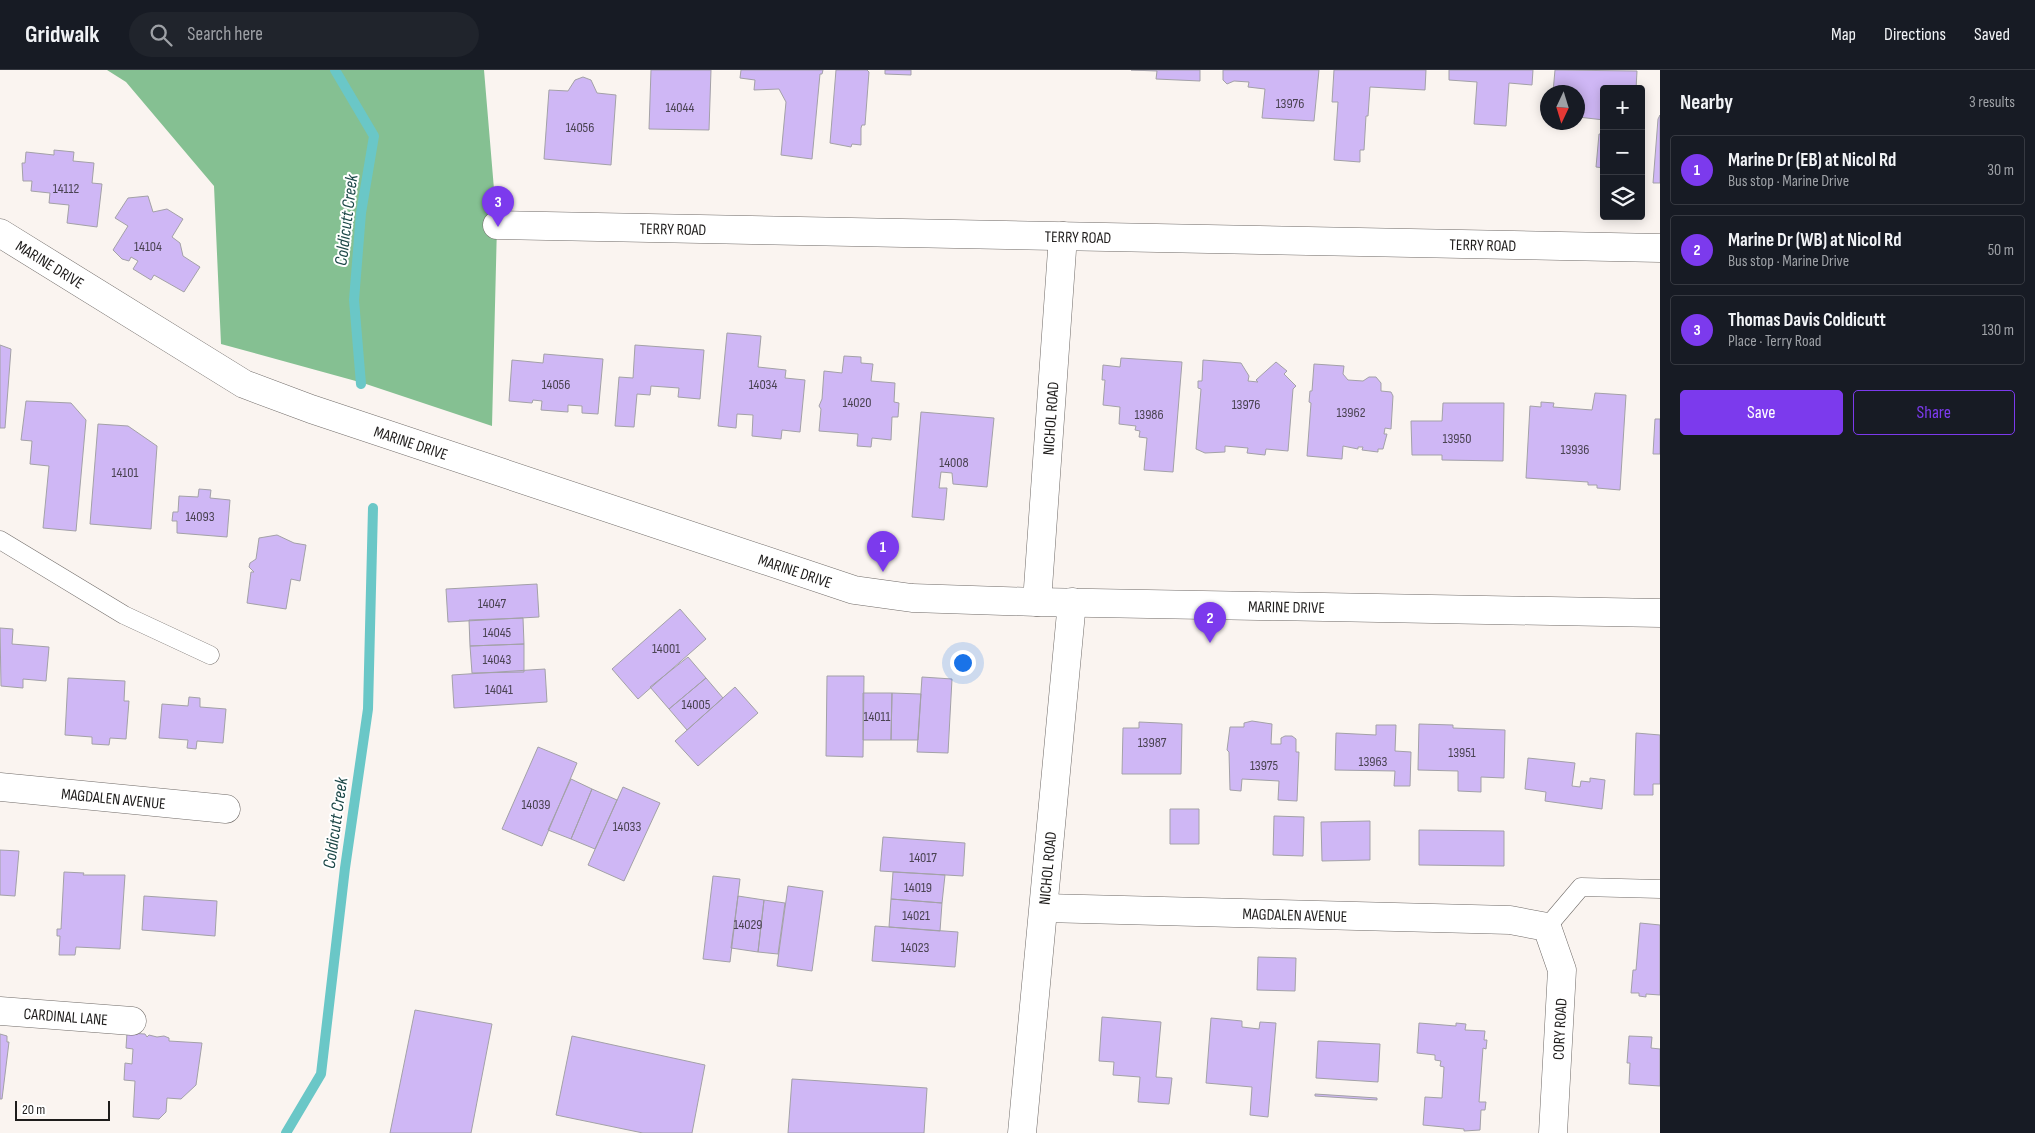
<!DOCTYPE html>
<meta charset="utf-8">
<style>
body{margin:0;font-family:"Sofia Sans Condensed",sans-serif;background:#20242c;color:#f1f3f6}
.controls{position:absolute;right:15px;top:15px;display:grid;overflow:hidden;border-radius:5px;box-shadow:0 2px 12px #0003}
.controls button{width:45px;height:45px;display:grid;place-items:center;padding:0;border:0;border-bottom:1px solid #363941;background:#171b24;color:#f1f3f6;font:25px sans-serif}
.compass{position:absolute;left:1540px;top:15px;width:45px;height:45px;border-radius:50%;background:#171b24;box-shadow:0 2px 12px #0003;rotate:184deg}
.scale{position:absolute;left:15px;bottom:12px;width:95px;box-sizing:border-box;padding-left:5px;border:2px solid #1e1c1b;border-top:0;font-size:14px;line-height:18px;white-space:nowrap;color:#1e1c1b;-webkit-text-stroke:4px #fff;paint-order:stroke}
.you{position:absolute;left:962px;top:592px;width:18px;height:18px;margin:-12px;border:4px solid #fff;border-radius:50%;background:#1a73e8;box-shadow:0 0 0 8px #1a73e833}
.badge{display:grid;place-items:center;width:32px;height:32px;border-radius:50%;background:#7c3aed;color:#fff;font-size:16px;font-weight:700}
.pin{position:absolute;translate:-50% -41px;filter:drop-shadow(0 1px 2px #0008)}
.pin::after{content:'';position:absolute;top:26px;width:18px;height:15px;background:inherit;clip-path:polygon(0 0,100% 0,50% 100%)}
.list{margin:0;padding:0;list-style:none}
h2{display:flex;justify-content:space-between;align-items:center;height:65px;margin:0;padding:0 20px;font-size:21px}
h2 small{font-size:16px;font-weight:400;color:#9ea1a6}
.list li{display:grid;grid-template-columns:32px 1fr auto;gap:15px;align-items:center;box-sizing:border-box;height:70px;margin:0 10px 10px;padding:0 10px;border:1px solid #363941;border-radius:5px}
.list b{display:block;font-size:19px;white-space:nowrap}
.list p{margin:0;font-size:16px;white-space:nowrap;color:#9ea1a6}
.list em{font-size:16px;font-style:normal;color:#9ea1a6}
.actions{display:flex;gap:10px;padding:15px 20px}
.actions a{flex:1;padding:11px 0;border:1px solid #7c3aed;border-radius:5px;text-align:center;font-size:18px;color:#7c3aed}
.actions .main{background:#7c3aed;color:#fff}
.icon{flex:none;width:28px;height:28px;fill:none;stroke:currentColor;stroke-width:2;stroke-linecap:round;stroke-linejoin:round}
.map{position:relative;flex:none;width:1660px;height:1063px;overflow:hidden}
header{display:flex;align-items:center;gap:30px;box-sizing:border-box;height:70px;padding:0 25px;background:#171b24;border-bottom:1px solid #363941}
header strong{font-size:24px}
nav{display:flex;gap:28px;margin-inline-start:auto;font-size:18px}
.search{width:350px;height:45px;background:#20242c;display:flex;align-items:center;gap:12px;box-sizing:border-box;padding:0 18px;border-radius:28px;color:#9ea1a6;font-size:19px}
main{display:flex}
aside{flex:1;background:#171b24}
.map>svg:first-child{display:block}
</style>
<header>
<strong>Gridwalk</strong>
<div class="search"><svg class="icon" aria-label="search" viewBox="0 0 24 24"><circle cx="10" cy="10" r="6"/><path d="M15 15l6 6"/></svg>Search here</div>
<nav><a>Map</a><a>Directions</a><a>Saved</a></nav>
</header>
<main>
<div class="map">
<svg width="1660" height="1063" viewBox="0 0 1660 1063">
<rect width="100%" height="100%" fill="#faf4f0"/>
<!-- forest -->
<path fill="#85c092" d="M107 0H484L497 155 492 356 363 313 221 274 214 116 126 12Z"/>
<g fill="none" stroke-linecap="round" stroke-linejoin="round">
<!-- stream -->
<path stroke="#6ac7c7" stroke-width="10" d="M335 0 374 66 361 143 354 230 361 314
M286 1063 321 1004 345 798 368 639 373 438"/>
</g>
<!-- building -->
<path fill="#cfb7f5" stroke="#a3a1a7" d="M651 0H711L709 60 649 59Z
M741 0H823L822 4H820L812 89 781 85 786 32 779 19 754 20 755 10 740 8Z
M836 0H867L869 2 865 55H862L861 58V75L852 74 851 77 830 73Z
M885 0H911V5L885 4Z
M1131 0H1200V11L1156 9 1157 1Z
M1223 0H1319L1314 51 1262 48 1265 19 1248 17 1249 12 1234 11 1227 14 1223 10Z
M1334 0H1426L1425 20 1370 17 1368 46H1366L1364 80H1360V92L1334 90 1338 32H1332Z
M1449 0H1533L1532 15 1509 13 1506 56 1474 54 1477 12 1449 10Z
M1555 0 1637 1 1636 19H1604V50L1578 47V22H1553Z
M583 7 591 10 597 23 616 25 611 95 544 89 549 20 568 21 575 10Z
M1660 45V113H1653L1658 49Z
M1599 64H1604V98L1596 97Z
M54 80 74 82 73 91 94 93 92 113 102 114 97 157 67 153 69 135 49 133 50 123 31 121 32 111H23L22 93H25L26 82 54 85Z
M148 126 153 142 167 139 183 149 172 167 180 173 183 186 200 197 184 222 154 205 151 210 133 199 138 191 131 187 129 191 122 189 113 180 128 156 115 148 128 128Z
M727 263 761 266 758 297 786 300 785 308 805 310 800 362 782 360 781 369 752 366 753 345 737 344 736 358 718 356Z
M0 275 11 279 5 358H0Z
M635 275 704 280 700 329 678 327 679 318 651 316 650 325 637 324 634 357 615 356 619 307 633 308Z
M544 284 603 289 598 344 582 343V336L568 335V342L541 340 542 331 533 330 532 333 509 331 512 290 543 293Z
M844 286 861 287V293L873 294 871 311 895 313 894 332 899 333 898 347H892L891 370 872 368 871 377 857 376 858 364 819 361 821 339 819 336 822 329 824 301 842 303Z
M1121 288 1182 292 1173 402 1144 400 1147 368 1139 367 1140 361 1135 360 1136 356 1119 354 1120 337 1103 335 1105 310H1102L1103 295 1120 297Z
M1203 290 1241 293 1249 306 1248 311 1258 312 1256 310 1276 292 1287 301 1284 304 1296 316 1293 319 1288 381 1266 379 1265 385 1247 383 1248 378 1225 376V382L1205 383 1196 379 1201 319 1198 318V311H1202Z
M1314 294 1344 296 1343 304 1348 310 1363 311 1369 307H1376L1381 313V321L1391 322 1393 326 1391 359 1385 358 1384 364H1387L1383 379H1378V382L1362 380 1363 377H1358V379L1343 376 1342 389 1307 386 1311 333 1309 332 1310 321H1312Z
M1595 323 1626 325 1620 420 1597 418V415H1588V412L1526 408 1530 336 1541 337V332L1554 333 1553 337 1592 340Z
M26 331 71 333 86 350 76 461 43 458 49 396 30 394 32 371 21 370Z
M1443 333H1504L1503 391 1442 390V385H1412L1411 351H1442Z
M921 342 994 348 987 417 953 414 952 403 941 402 939 418H947L944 450 912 447Z
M1655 349H1660V384H1653Z
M98 354 128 356 157 376 151 459 90 454Z
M199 419 211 420 210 428 230 430 227 467 177 463V451H172L173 442H178L179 426 198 427Z
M277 465 294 473 306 475 300 511 291 509 286 539 247 533 251 502H254L249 497 250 493 256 489 259 468Z
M537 514 539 547 448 552 446 519Z
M680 539 706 569 638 629 612 599Z
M523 548 524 574 470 576 469 550Z
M0 558 13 559 12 574 49 577 46 611 23 609V618L1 616Z
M524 574V602L472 603 470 576Z
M688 587 706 608 669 639 650 617Z
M545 599 547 632 454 638 452 605Z
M827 606H864L863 687 826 686Z
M922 607 952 609 948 683 917 682Z
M68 608 125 611 124 631H129L126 669 110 668 109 675 92 674V667L65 665Z
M706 608 723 628 687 660 669 639Z
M735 617 758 643 698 696 675 671Z
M863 623H892L891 670H863Z
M892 623 921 624 918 670H891Z
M189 627 200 628V637L226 639 223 673 197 671 196 679 187 678 188 670 159 668 162 634 188 636Z
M1252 651 1272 654 1271 674H1281V668L1285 666H1292L1296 669V682H1299L1297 731 1278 730 1279 711 1242 709 1241 721 1230 720 1229 682 1227 680 1230 657H1244V653Z
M1139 652 1182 654 1181 704H1122L1123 658H1139Z
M1419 654 1453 655V658L1505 660 1504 708 1481 707V722L1458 721V701L1418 700Z
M1376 655H1396L1395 681 1411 682 1410 716H1394L1395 701 1335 700 1336 663 1376 665Z
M1636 663 1660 665V714H1653V725H1634Z
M538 677 577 693 542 776 502 759Z
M1528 688 1575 693 1572 716 1580 717 1581 711 1590 712V708L1605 710 1602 739 1545 731 1546 722 1525 719Z
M571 709 592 719 571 769 548 760Z
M623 717 660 733 624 811 588 795Z
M592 719 617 730 595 779 571 769Z
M1170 739H1199V774H1170Z
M1274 746 1304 747 1303 786 1273 785Z
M1370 751V790L1322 791 1321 752Z
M1419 760 1504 761V796L1419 795Z
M883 767 965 773 963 806 880 801Z
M0 780 19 781 15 826 0 825Z
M64 802 84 803 83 805H125L120 879 76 877 75 885H59L60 866H57V859H61Z
M893 802 945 805 942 833 891 829Z
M713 806 740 809 730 892 703 889Z
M788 816 823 821 812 901 777 896Z
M144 826 217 831 215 866 142 860Z
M738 826 764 830 758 882 731 878Z
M891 829 942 833 940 861 889 857Z
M764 830 785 833 778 884 758 882Z
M1640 853 1660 855V925L1646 924V927L1639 926V923H1631L1633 900H1636Z
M875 856 958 862 955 897 872 891Z
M1258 887 1296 888 1295 921 1257 920Z
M415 940 492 954 471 1063H390Z
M1102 947 1161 952 1156 1007 1172 1008 1169 1034 1138 1032 1140 1007 1113 1005 1114 992 1099 991Z
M1211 948 1242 951V957L1259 959 1260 952 1276 953 1268 1047 1250 1045 1252 1017 1206 1013Z
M1419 953 1456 956V953L1466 954 1465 960 1485 961 1484 970H1487L1486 979 1483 978 1479 1032H1486L1485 1040H1481L1480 1060 1464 1061V1059L1423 1055 1425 1027 1442 1028 1444 997 1440 996 1441 991 1435 990V985L1417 983Z
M127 963 145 964 147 967 149 965 157 967 164 966 169 968V971L202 973 196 1015 181 1029 167 1028 166 1042 159 1049 133 1047 135 1011 124 1010 125 993 132 994 133 979 126 978Z
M0 964 7 966V972H9L2 1029H0Z
M572 966 705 995 692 1063H643L556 1045Z
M1629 966 1652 967 1651 978 1660 979V1016L1629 1014 1630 993H1627Z
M1318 971 1380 974 1378 1012 1316 1008Z
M792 1009 927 1018 924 1063H788Z
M1315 1024 1377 1028V1030L1315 1026Z"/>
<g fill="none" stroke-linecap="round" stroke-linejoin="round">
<defs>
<path id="service" d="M0 470 124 545 210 585
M1547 857 1581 817 1660 819"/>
<g id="minor">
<path id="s1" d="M497 155 1660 178"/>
<path id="s2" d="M1037 532 1063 166"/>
<path id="s3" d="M0 717 226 739"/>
<path id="s4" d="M1044 838 1510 850 1547 857 1562 900 1553 1063"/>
<path id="s5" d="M0 941 132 951"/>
</g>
<g id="tertiary">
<path id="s6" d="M0 163 244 314 311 339 854 520 912 528 1037 532 1660 543"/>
<path id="s7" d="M1022 1063 1072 532"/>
</g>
</defs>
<!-- service casing -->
<use href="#service" stroke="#706b68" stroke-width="19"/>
<!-- minor casing -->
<use href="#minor" stroke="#706b68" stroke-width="29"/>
<!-- tertiary casing -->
<use href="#tertiary" stroke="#706b68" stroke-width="29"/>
<!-- service -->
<use href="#service" stroke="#fff" stroke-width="18"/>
<!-- minor -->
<use href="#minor" stroke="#fff" stroke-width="28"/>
<!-- tertiary -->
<use href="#tertiary" stroke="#fff" stroke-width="28"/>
</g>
<g text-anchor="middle" stroke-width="4" stroke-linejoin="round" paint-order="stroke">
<!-- number labels -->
<g font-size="14" fill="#4a4352">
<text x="1290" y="38">13976</text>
<text x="680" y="42">14044</text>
<text x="580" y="62">14056</text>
<text x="66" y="123">14112</text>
<text x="148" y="181">14104</text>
<text x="556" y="319">14056</text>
<text x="763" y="319">14034</text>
<text x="857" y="337">14020</text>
<text x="1246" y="339">13976</text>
<text x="1351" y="347">13962</text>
<text x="1149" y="349">13986</text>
<text x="1457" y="373">13950</text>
<text x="1575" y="384">13936</text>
<text x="954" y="397">14008</text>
<text x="125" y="407">14101</text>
<text x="200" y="451">14093</text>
<text x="492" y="538">14047</text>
<text x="497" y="567">14045</text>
<text x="666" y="583">14001</text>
<text x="497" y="594">14043</text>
<text x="499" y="624">14041</text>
<text x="696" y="639">14005</text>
<text x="877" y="651">14011</text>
<text x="1152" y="677">13987</text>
<text x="1462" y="687">13951</text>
<text x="1373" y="696">13963</text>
<text x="1264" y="700">13975</text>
<text x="536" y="739">14039</text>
<text x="627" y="761">14033</text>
<text x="923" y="792">14017</text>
<text x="918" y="822">14019</text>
<text x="916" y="850">14021</text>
<text x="748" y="859">14029</text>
<text x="915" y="882">14023</text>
</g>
<!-- street labels -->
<g font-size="16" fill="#1e1c1b" stroke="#fff">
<text dy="6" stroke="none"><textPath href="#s1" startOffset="176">TERRY ROAD</textPath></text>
<text dy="6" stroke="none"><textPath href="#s1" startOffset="581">TERRY ROAD</textPath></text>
<text dy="6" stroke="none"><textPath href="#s1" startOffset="986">TERRY ROAD</textPath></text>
<text dy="6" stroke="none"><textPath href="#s6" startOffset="59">MARINE DRIVE</textPath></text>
<text dy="6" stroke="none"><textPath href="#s2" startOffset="184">NICHOL ROAD</textPath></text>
<text dy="6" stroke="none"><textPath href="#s6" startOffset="464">MARINE DRIVE</textPath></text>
<text dy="6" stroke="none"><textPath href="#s6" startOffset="869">MARINE DRIVE</textPath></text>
<text dy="6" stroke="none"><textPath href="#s6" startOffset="1364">MARINE DRIVE</textPath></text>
<text dy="6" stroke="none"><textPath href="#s3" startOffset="114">MAGDALEN AVENUE</textPath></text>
<text dy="6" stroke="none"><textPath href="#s7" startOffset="266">NICHOL ROAD</textPath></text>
<text dy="6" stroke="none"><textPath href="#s4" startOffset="251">MAGDALEN AVENUE</textPath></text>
<text dy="6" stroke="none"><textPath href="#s5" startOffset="66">CARDINAL LANE</textPath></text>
<text transform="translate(1559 959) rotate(-87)" y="6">CORY ROAD</text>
</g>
<!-- water labels -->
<g font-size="18" font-style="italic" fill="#1d4848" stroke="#fff">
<text transform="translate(346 150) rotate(-83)" y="6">Coldicutt Creek</text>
<text transform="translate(335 753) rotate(-82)" y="6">Coldicutt Creek</text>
</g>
</g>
</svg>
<div class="controls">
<button>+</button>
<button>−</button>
<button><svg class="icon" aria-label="layers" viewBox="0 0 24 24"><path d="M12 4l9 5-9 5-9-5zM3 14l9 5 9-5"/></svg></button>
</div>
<svg class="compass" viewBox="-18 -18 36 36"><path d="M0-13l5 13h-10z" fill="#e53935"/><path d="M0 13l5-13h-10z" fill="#9ea1a6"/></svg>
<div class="scale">20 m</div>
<div class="you"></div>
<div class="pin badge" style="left:883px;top:502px">1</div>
<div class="pin badge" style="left:1210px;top:573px">2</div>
<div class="pin badge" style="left:498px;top:157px">3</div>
</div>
<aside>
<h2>Nearby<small>3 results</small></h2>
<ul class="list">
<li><span class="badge">1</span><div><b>Marine Dr (EB) at Nicol Rd</b><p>Bus stop · Marine Drive</p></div><em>30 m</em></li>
<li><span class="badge">2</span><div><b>Marine Dr (WB) at Nicol Rd</b><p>Bus stop · Marine Drive</p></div><em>50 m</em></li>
<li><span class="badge">3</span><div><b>Thomas Davis Coldicutt</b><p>Place · Terry Road</p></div><em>130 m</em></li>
</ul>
<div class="actions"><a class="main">Save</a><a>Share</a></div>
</aside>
</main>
